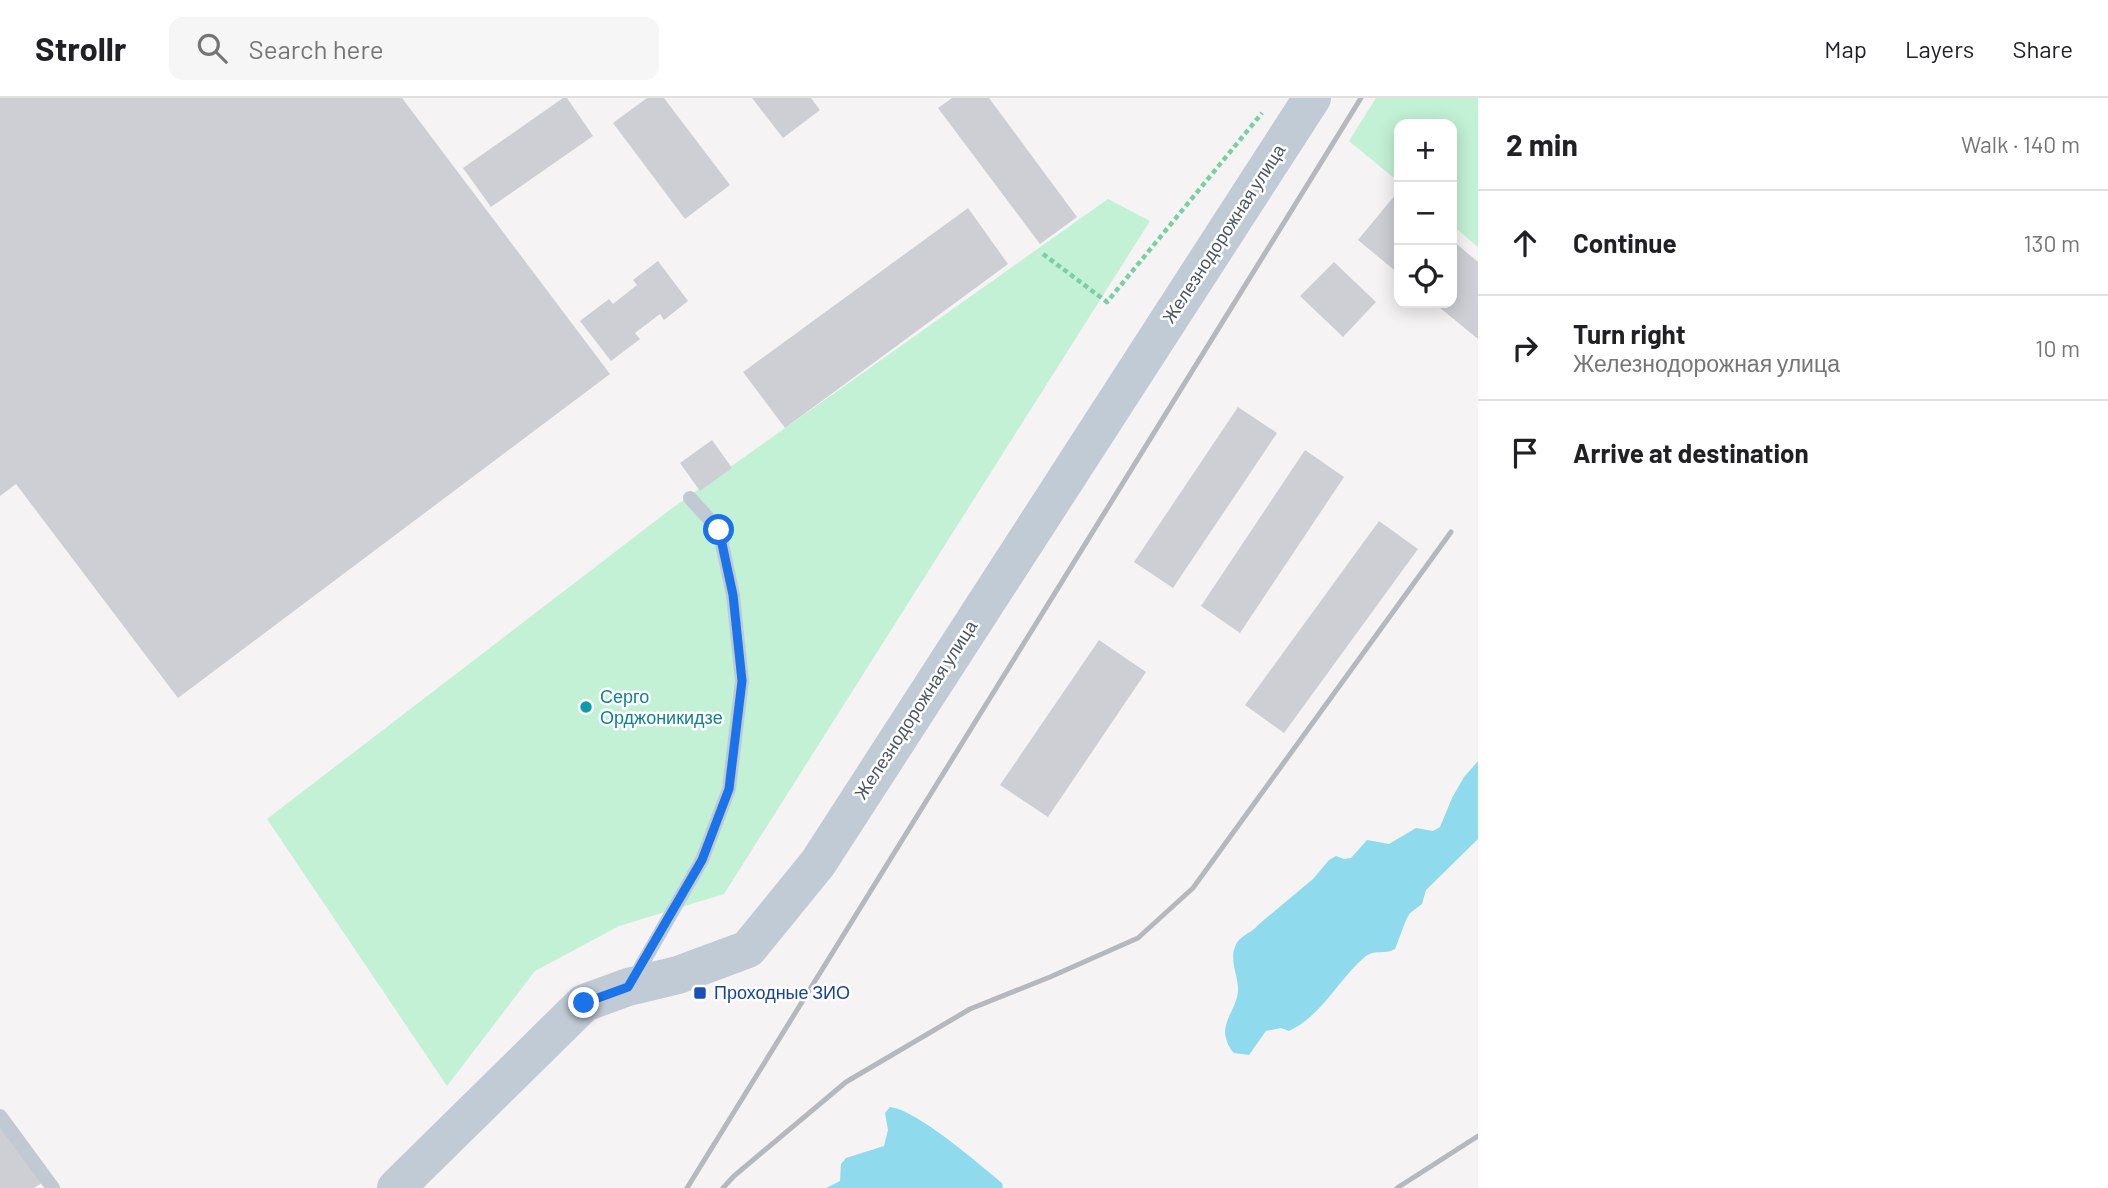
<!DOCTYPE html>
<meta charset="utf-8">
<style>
body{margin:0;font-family:Barlow,sans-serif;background:#f6f6f6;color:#202124}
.controls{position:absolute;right:21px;top:21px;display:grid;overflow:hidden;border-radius:14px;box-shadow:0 4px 18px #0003}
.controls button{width:63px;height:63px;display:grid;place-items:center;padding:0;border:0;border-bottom:2px solid #e0e0e0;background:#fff;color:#202124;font:35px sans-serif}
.stop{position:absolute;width:21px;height:21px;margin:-16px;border:5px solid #1a73e8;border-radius:50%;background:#fff}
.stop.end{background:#1a73e8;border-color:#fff;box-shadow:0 2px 7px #0008}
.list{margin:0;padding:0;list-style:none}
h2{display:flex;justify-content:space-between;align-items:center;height:91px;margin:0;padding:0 28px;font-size:30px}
h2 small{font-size:23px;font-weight:400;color:#757577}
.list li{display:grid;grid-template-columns:46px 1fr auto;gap:21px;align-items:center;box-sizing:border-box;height:105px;padding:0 28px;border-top:2px solid #e0e0e0}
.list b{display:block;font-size:26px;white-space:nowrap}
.list p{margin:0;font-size:23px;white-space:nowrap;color:#757577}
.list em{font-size:23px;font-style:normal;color:#757577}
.icon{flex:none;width:38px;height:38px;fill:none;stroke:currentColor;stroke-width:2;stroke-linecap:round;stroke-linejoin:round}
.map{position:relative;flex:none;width:1478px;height:1090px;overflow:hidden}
header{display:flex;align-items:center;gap:42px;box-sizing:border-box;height:98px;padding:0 35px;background:#fff;border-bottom:2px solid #e0e0e0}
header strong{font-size:33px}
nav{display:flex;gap:38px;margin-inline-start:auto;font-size:24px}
.search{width:490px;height:63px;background:#f6f6f6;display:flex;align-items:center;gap:18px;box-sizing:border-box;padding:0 24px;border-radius:14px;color:#757577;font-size:26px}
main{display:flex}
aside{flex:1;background:#fff}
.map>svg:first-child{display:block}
</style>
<header>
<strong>Strollr</strong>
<div class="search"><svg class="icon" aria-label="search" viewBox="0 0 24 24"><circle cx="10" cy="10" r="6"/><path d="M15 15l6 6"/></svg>Search here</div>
<nav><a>Map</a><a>Layers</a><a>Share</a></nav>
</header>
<main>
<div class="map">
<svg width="1478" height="1090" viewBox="0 0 1478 1090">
<rect width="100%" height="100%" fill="#f5f3f3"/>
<!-- green -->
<path fill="#c3f1d5" d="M1376 0H1478V149L1452 127V26H1399V84L1349 43Z
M1108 101 1150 123 724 796 619 828 535 873 447 988 267 721 671 411Z"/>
<!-- water -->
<path fill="#90daee" d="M1478 663V741L1426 792 1422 806 1410 815 1406 822 1395 851C1385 857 1376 851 1366 858 1338 881 1323 917 1289 933L1281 930 1266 933 1249 957 1234 955C1229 950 1226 943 1225 935 1225 920 1237 908 1238 893 1239 879 1229 863 1235 849 1239 837 1251 836 1258 827L1313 781 1329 762 1336 758 1344 761 1351 760 1367 742 1389 746 1416 730 1433 733 1440 729 1452 700 1464 679Z
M890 1009C917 1012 979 1066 1002 1085L1003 1090H826L840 1083 841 1066 846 1060 884 1048 888 1032 885 1015Z"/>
<!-- building -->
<path fill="#cdcfd5" d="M0 0H402L610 276 178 600 16 386 0 398Z
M563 0H567L593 38 491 109 463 70Z
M647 0H664L730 87 685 121 613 25Z
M752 0H811L820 12 783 40Z
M952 0H989L1077 119 1040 146 938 10Z
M1396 96 1399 99V176L1358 142Z
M968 110 1008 166 785 330 743 274Z
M1452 142 1478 164V241L1434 205H1452Z
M658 163 688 203 664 222 660 216 635 235 640 241 611 263 580 223 609 201 613 206 637 187 633 182Z
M1334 164 1376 204 1343 239 1300 198Z
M1238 309 1277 335 1173 490 1134 464Z
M712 342 732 370 700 393 680 365Z
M1305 352 1344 379 1240 535 1201 508Z
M1379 423 1418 451 1284 635 1245 607Z
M1099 542 1146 574 1048 719 1000 687Z
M0 1028 42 1085 34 1090H0Z"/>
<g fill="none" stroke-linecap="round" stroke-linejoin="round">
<!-- path -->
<path stroke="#7ad0a6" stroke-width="4.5" stroke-dasharray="5 3.5" stroke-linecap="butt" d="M1043 156 1107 204 1262 15"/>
<!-- lane -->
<path stroke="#c1cad2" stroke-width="14" d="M633 882 702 762 729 691 742 583 733 497 719 432 690 400
M0 1018 53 1090"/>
<!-- secondary -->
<path stroke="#c1cbd6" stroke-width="38" d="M396 1090 584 905 628 889 678 877 748 851 818 765 1312 0"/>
<!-- rail -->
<path stroke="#b5b8bd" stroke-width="5" d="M687 1090 1361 0
M723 1090 734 1078 846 984 970 911 1050 879 1138 840 1193 790 1451 434
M1397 1090 1478 1038"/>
</g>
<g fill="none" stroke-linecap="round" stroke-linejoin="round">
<!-- route -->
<path stroke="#1a73e8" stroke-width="9" d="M584 905 628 889 702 762 729 691 742 583 733 497 719 432"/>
</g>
<!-- markers -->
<circle fill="#0f9aa8" stroke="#fff" stroke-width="2.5" cx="586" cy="609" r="7"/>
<rect fill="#1a4fb4" stroke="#fff" stroke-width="2.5" x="693" y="888" width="14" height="14" rx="3.5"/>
<g text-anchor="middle" stroke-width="5" stroke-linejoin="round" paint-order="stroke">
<!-- street labels -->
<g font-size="18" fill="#4a5661" stroke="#fff">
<text transform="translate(1224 136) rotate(-57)" y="6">Железнодорожная улица</text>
<text transform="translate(916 612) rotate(-57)" y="6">Железнодорожная улица</text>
</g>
<!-- culture labels -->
<g font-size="18" fill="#0d838f" stroke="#fff" text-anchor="start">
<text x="600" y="605">Серго<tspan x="600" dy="21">Орджоникидзе</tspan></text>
</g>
<!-- transit labels -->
<g font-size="18" fill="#164399" stroke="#fff" text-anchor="start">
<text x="714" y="901">Проходные ЗИО</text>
</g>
</g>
</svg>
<div class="controls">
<button>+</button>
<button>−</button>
<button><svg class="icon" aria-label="locate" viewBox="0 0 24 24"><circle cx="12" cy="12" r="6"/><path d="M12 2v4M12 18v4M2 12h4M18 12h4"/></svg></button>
</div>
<div class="stop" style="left:719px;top:432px"></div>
<div class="stop end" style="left:584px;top:905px"></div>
</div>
<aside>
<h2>2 min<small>Walk · 140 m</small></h2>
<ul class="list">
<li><svg class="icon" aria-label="ahead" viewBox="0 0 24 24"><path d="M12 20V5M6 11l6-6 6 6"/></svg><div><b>Continue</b></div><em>130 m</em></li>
<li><svg class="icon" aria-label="right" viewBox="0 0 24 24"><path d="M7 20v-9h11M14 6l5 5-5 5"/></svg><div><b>Turn right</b><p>Железнодорожная улица</p></div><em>10 m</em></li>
<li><svg class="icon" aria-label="arrive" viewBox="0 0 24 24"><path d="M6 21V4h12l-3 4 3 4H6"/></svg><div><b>Arrive at destination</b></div></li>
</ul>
</aside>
</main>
